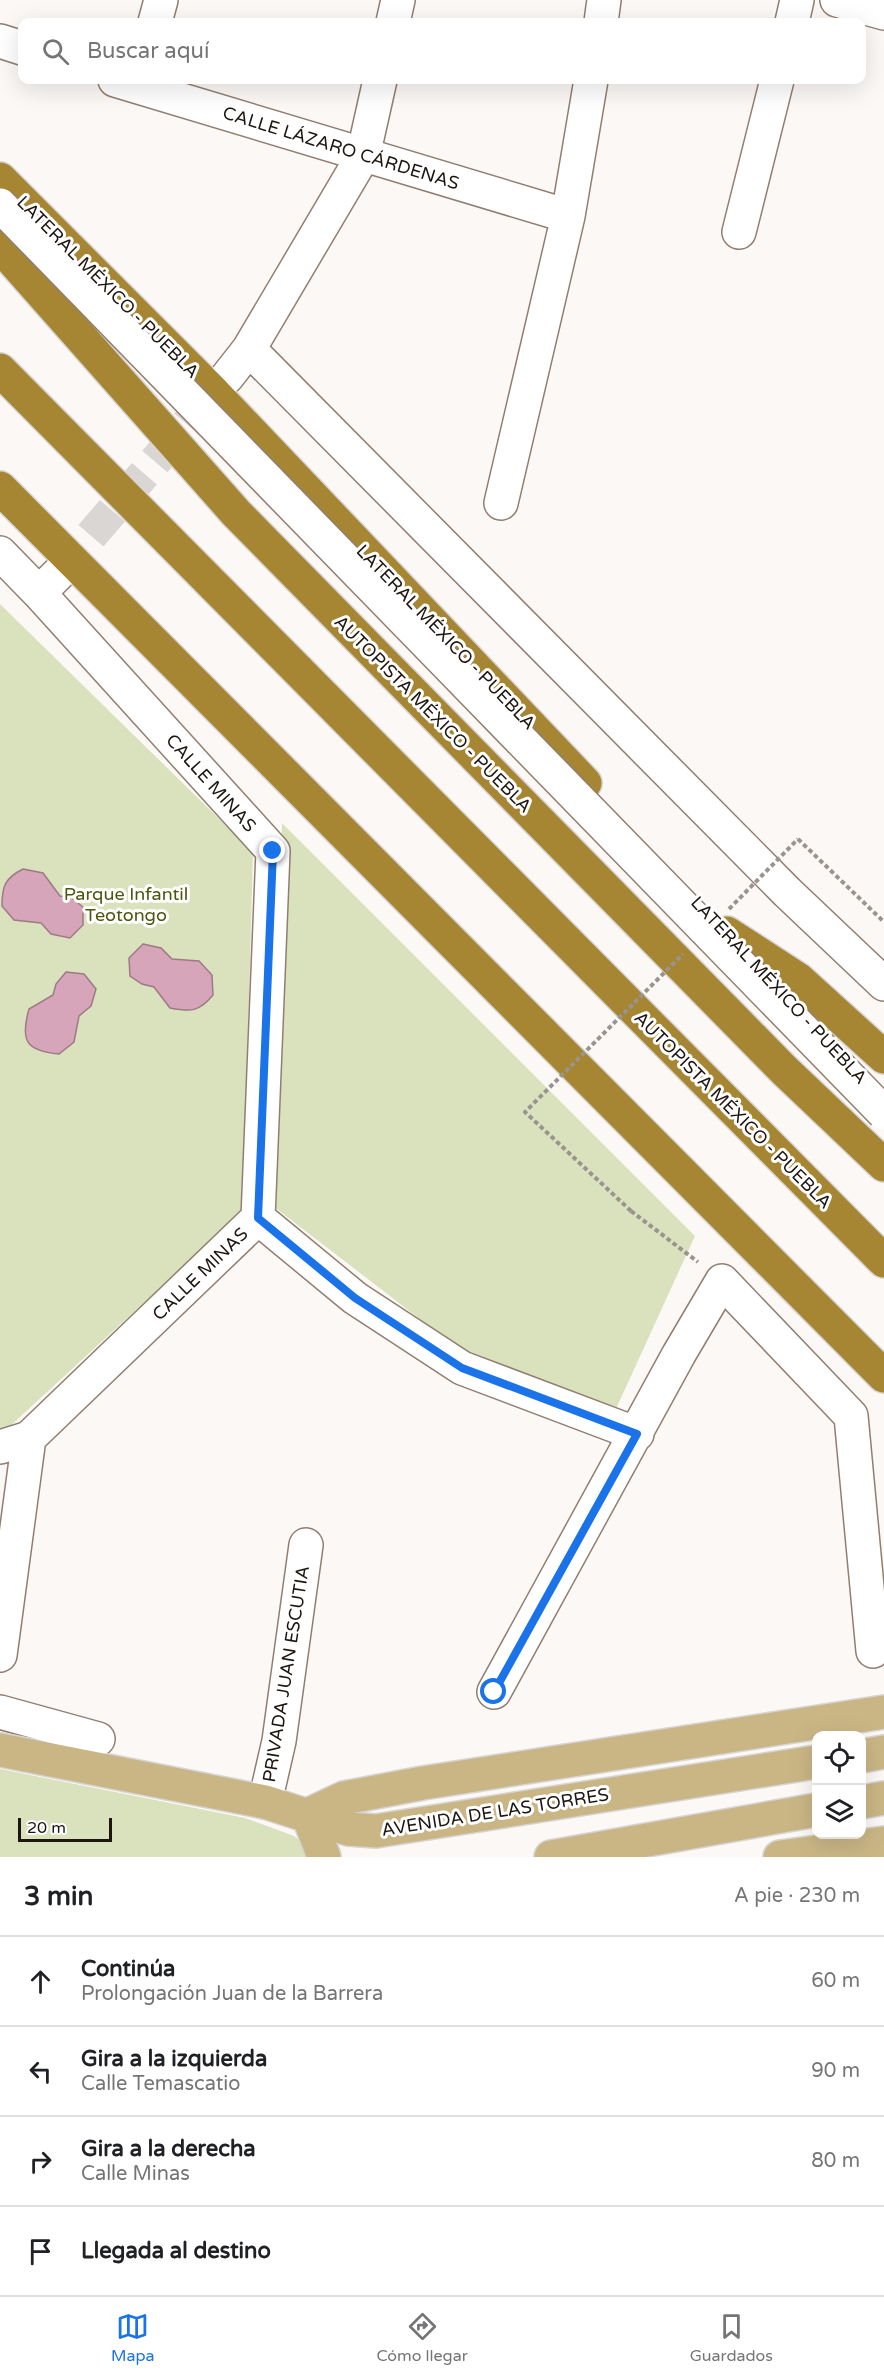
<!DOCTYPE html>
<html lang="es">
<meta charset="utf-8">
<style>
body{margin:0;font-family:"Varela Round",sans-serif;background:#f6f6f6;color:#202124}
.controls{position:absolute;right:18px;bottom:18px;display:grid;overflow:hidden;border-radius:12px;box-shadow:0 6px 24px #0002}
.controls button{width:54px;height:54px;display:grid;place-items:center;padding:0;border:0;border-bottom:2px solid #e0e0e0;background:#fff;color:#202124;font:30px sans-serif}
.scale{position:absolute;left:18px;bottom:15px;width:94px;box-sizing:border-box;padding-left:6px;border:3px solid #1c1510;border-top:0;font-size:16px;line-height:21px;white-space:nowrap;color:#1c1510;-webkit-text-stroke:4px #fff;paint-order:stroke}
.stop{position:absolute;width:18px;height:18px;margin:-14px;border:4px solid #1a73e8;border-radius:50%;background:#fff}
.stop.end{background:#1a73e8;border-color:#fff;box-shadow:0 2px 6px #0008}
.list{margin:0;padding:0;list-style:none}
h2{display:flex;justify-content:space-between;align-items:center;height:78px;margin:0;padding:0 24px;font-size:26px}
h2 small{font-size:20px;font-weight:400;color:#757577}
.list li{display:grid;grid-template-columns:39px 1fr auto;gap:18px;align-items:center;box-sizing:border-box;height:90px;padding:0 24px;border-top:2px solid #e0e0e0}
.list b{display:block;font-size:22px;white-space:nowrap}
.list p{margin:0;font-size:20px;white-space:nowrap;color:#757577}
.list em{font-size:20px;font-style:normal;color:#757577}
.icon{flex:none;width:33px;height:33px;fill:none;stroke:currentColor;stroke-width:2;stroke-linecap:round;stroke-linejoin:round}
.map{position:relative;flex:none;width:884px;height:1857px;overflow:hidden}
.search{position:absolute;background:#fff;box-shadow:0 6px 24px #0002;left:18px;right:18px;top:18px;height:66px;display:flex;align-items:center;gap:15px;box-sizing:border-box;padding:0 21px;border-radius:12px;color:#757577;font-size:22px}
.sheet{height:438px;background:#fff}
nav{display:flex;justify-content:space-around;align-items:center;box-sizing:border-box;height:84px;border-top:2px solid #e0e0e0;background:#fff;font-size:16px;color:#757577}
nav a{display:grid;justify-items:center;gap:3px}
nav .on{color:#1a73e8}
.map>svg:first-child{display:block}
</style>
<div class="map">
<svg width="884" height="1857" viewBox="0 0 884 1857">
<rect width="100%" height="100%" fill="#fcf8f5"/>
<!-- green -->
<path fill="#d9e2bc" d="M0 604 253 852 243 1211 7 1429 0 1428Z
M282 823 695 1236 615 1411 473 1360 273 1206Z
M0 1769 245 1818 294 1836 306 1846 312 1857H0Z"/>
<!-- water -->
<path fill="#d6a5b9" stroke="#9e7a86" stroke-width="1.5" d="M23 869 43 873 60 896 72 898 83 907V925L70 938 51 934 41 923 14 920 2 906C2 886 5 878 23 869Z
M143 944 161 948 172 959 199 961 212 975 213 995C199 1012 191 1012 170 1008L154 987 142 984 130 976 129 958Z
M66 972 84 974 96 989 91 1006 79 1016 74 1042 59 1054C26 1051 20 1041 29 1009L53 995 56 984Z"/>
<g fill="none" stroke-linecap="round" stroke-linejoin="round">
<!-- minor-tunnel -->
<path stroke="#dad6d3" stroke-width="33" stroke-dasharray="33 16" stroke-linecap="butt" d="M59 573 218 388"/>
<defs>
<path id="minor" d="M837 0 884 13
M155 22 161 0
M393 22 398 0
M601 22 604 0
M792 22 797 0
M0 41 22 48
M115 80 568 216
M739 232 777 80
M249 349 787 892 884 984
M227 377 249 349 363 156 380 80
M501 503 568 216 591 80
M0 553 39 593 273 851 258 1218 29 1438 0 1655
M39 593 59 573
M258 1218 355 1298 462 1368 637 1434
M0 1447 29 1438
M494 1692 679 1354 722 1281 851 1416 873 1651
M0 1712 98 1739
M265 1802 279 1741 306 1545"/>
<path id="major" d="M0 1750 265 1802 348 1829 376 1831 816 1762
M862 1756 884 1752
M862 1802 884 1798
M308 1815 344 1798 423 1783 884 1712
M308 1815 324 1857
M551 1857 816 1810
M780 1857 884 1843"/>
<path id="highway" d="M0 179 214 393 585 783
M0 246 236 513 784 1070 884 1165
M0 370 884 1261
M0 488 884 1376
M727 933 798 979 884 1057"/>
</defs>
<!-- minor casing -->
<use href="#minor" stroke="#927e71" stroke-width="36"/>
<!-- major casing -->
<use href="#major" stroke="#d6d5d4" stroke-width="36"/>
<!-- highway casing -->
<use href="#highway" stroke="#d6d5d4" stroke-width="36"/>
<!-- path -->
<path stroke="#999490" stroke-width="4" stroke-dasharray="4.5 3" stroke-linecap="butt" d="M798 839 884 922
M631 1211 698 1262"/>
<!-- minor -->
<use href="#minor" stroke="#fff" stroke-width="33"/>
<!-- major -->
<use href="#major" stroke="#cab685" stroke-width="33"/>
<!-- highway -->
<use href="#highway" stroke="#a78633" stroke-width="33"/>
<defs>
<path id="minor-bridge" d="M0 205C296 506 588 812 884 1113"/>
</defs>
<!-- minor-bridge casing -->
<use href="#minor-bridge" stroke="#927e71" stroke-width="36" stroke-linecap="butt"/>
<!-- path-bridge -->
<path stroke="#999490" stroke-width="4" stroke-dasharray="4.5 3" stroke-linecap="butt" d="M729 909 798 839
M631 1211 525 1112 683 954"/>
<!-- minor-bridge -->
<use href="#minor-bridge" stroke="#fff" stroke-width="33"/>
</g>
<g fill="none" stroke-linecap="round" stroke-linejoin="round">
<!-- route -->
<path stroke="#1a73e8" stroke-width="8" d="M273 851 258 1218 355 1298 462 1368 637 1434 494 1692"/>
</g>
<g text-anchor="middle" stroke-width="6" stroke-linejoin="round" paint-order="stroke">
<!-- street labels -->
<g font-size="18" fill="#1c1510" stroke="#fff">
<text transform="translate(341 148) rotate(17)" y="6">CALLE LÁZARO CÁRDENAS</text>
<text transform="translate(108 287) rotate(45)" y="6">LATERAL MÉXICO - PUEBLA</text>
<text transform="translate(446 637) rotate(46)" y="6">LATERAL MÉXICO - PUEBLA</text>
<text transform="translate(433 714) rotate(45)" y="6">AUTOPISTA MÉXICO - PUEBLA</text>
<text transform="translate(211 783) rotate(48)" y="6">CALLE MINAS</text>
<text transform="translate(779 990) rotate(47)" y="6">LATERAL MÉXICO - PUEBLA</text>
<text transform="translate(733 1110) rotate(45)" y="6">AUTOPISTA MÉXICO - PUEBLA</text>
<text transform="translate(200 1274) rotate(-44)" y="6">CALLE MINAS</text>
<text transform="translate(286 1674) rotate(-81)" y="6">PRIVADA JUAN ESCUTIA</text>
<text transform="translate(495 1812) rotate(-9)" y="6">AVENIDA DE LAS TORRES</text>
</g>
<!-- park labels -->
<g font-size="18" fill="#4c560c" stroke="#fff">
<text x="126" y="900">Parque Infantil<tspan x="126" dy="21">Teotongo</tspan></text>
</g>
</g>
</svg>
<div class="controls">
<button><svg class="icon" aria-label="locate" viewBox="0 0 24 24"><circle cx="12" cy="12" r="6"/><path d="M12 2v4M12 18v4M2 12h4M18 12h4"/></svg></button>
<button><svg class="icon" aria-label="layers" viewBox="0 0 24 24"><path d="M12 4l9 5-9 5-9-5zM3 14l9 5 9-5"/></svg></button>
</div>
<div class="scale">20 m</div>
<div class="stop" style="left:494px;top:1692px"></div>
<div class="stop end" style="left:273px;top:851px"></div>
<div class="search"><svg class="icon" aria-label="search" viewBox="0 0 24 24"><circle cx="10" cy="10" r="6"/><path d="M15 15l6 6"/></svg>Buscar aquí</div>
</div>
<section class="sheet">
<h2>3 min<small>A pie · 230 m</small></h2>
<ul class="list">
<li><svg class="icon" aria-label="ahead" viewBox="0 0 24 24"><path d="M12 20V5M6 11l6-6 6 6"/></svg><div><b>Continúa</b><p>Prolongación Juan de la Barrera</p></div><em>60 m</em></li>
<li><svg class="icon" aria-label="left" viewBox="0 0 24 24"><path d="M17 20v-9H6M10 6l-5 5 5 5"/></svg><div><b>Gira a la izquierda</b><p>Calle Temascatio</p></div><em>90 m</em></li>
<li><svg class="icon" aria-label="right" viewBox="0 0 24 24"><path d="M7 20v-9h11M14 6l5 5-5 5"/></svg><div><b>Gira a la derecha</b><p>Calle Minas</p></div><em>80 m</em></li>
<li><svg class="icon" aria-label="arrive" viewBox="0 0 24 24"><path d="M6 21V4h12l-3 4 3 4H6"/></svg><div><b>Llegada al destino</b></div></li>
</ul>
</section>
<nav>
<a class="on"><svg class="icon" aria-label="map" viewBox="0 0 24 24"><path d="M3 6l6-2 6 2 6-2v14l-6 2-6-2-6 2zM9 4v14M15 6v14"/></svg>Mapa</a>
<a><svg class="icon" aria-label="directions" viewBox="0 0 24 24"><path d="M12 3l9 9-9 9-9-9zM9 14v-3h6M13 9l2 2-2 2"/></svg>Cómo llegar</a>
<a><svg class="icon" aria-label="saved" viewBox="0 0 24 24"><path d="M7 4h10v16l-5-4-5 4z"/></svg>Guardados</a>
</nav>
